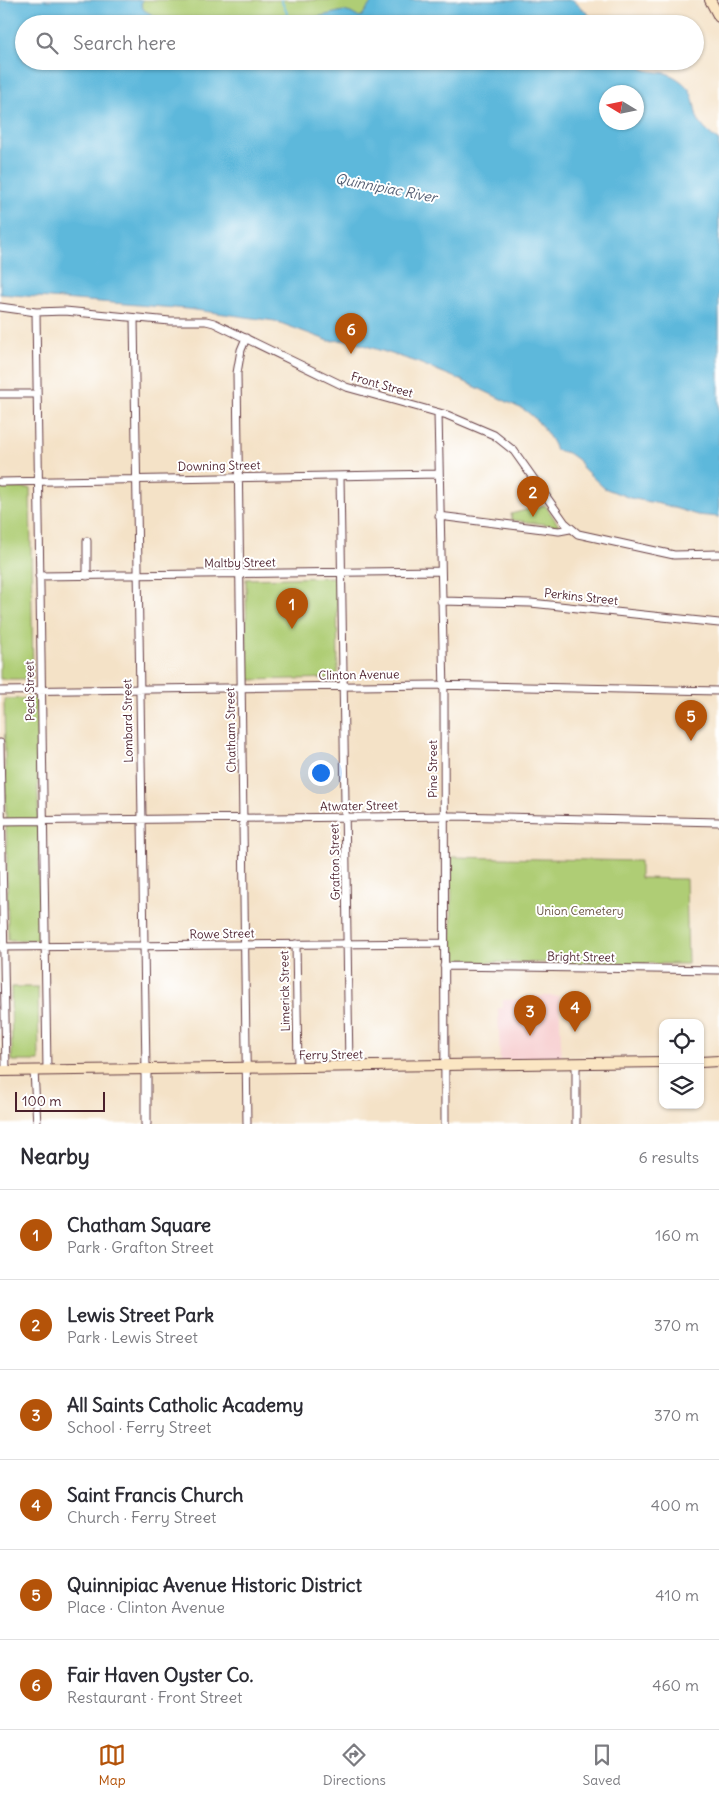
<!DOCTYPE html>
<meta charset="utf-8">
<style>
body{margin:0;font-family:Delius,sans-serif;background:#f2f2f3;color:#2b2b33}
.controls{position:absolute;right:15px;bottom:15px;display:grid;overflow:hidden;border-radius:10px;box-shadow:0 1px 4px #0004}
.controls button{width:45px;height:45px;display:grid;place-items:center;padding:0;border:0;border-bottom:1px solid #e1e1e2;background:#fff;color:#2b2b33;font:25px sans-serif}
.compass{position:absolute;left:599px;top:85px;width:45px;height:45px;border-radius:50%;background:#fff;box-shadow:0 1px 4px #0004;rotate:280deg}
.scale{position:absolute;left:15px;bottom:12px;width:90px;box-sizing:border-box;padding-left:5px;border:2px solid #4a1f2b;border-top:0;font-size:14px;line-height:18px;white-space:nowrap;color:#4a1f2b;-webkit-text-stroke:4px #fff;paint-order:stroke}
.you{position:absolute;left:320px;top:772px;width:18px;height:18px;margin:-12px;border:4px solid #fff;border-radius:50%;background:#1a73e8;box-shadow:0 0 0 8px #1a73e833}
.badge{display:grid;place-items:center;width:32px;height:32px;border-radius:50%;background:#b45309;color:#fff;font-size:16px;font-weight:700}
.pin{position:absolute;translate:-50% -41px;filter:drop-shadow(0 1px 2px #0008)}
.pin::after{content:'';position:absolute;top:26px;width:18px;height:15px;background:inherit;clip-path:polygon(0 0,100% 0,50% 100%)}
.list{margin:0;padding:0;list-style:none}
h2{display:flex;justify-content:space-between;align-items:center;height:65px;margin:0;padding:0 20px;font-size:21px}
h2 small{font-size:16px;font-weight:400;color:#7c7c81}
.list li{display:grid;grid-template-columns:32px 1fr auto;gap:15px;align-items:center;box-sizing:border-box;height:90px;padding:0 20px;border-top:1px solid #e1e1e2}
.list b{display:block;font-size:19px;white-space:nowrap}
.list p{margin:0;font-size:16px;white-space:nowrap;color:#7c7c81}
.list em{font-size:16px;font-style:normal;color:#7c7c81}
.icon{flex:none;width:28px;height:28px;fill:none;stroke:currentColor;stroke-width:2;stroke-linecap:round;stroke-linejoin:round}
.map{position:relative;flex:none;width:719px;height:1124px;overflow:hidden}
.search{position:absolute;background:#fff;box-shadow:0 1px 4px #0004;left:15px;right:15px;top:15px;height:55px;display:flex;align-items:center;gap:12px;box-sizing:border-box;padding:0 18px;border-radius:28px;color:#7c7c81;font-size:19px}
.sheet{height:605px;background:#fff}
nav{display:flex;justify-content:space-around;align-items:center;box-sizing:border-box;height:70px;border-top:1px solid #e1e1e2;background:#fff;font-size:14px;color:#7c7c81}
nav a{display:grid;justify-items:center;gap:2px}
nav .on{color:#b45309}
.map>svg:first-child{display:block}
</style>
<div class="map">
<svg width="719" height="1124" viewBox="0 0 719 1124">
<rect width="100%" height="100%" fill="#fff"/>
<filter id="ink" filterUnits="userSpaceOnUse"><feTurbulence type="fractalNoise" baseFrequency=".02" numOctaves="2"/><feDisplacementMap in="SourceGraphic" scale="10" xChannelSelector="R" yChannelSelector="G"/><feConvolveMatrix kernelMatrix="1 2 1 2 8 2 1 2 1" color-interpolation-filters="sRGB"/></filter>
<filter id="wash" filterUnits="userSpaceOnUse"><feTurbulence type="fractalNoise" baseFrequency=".0096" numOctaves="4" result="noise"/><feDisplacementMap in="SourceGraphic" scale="20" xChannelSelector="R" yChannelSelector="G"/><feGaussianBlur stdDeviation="1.12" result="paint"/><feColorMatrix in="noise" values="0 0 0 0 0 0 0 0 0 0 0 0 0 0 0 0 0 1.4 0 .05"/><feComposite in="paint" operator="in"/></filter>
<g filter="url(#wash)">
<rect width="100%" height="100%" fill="#f4e2c7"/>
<!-- built -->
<path fill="#f7cfd0" d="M532 996H559L562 1064 500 1065 498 1008H502L503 1000 531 999Z"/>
<!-- green -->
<path fill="#afcd74" stroke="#7c7650" d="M130 0H377L358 24H156Z
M0 488H30L33 679H0Z
M545 505 559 526 512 520 511 514Z
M337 577 338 678 247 680 246 579Z
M36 698 41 940H8L4 699Z
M452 857 640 861V878L686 879 688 964 451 962Z
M11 987H38L39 1061H12Z"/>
<!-- water -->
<path fill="#5db8db" stroke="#546c83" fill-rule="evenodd" d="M0 0H143L141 4 144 10 160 19 176 24H24V61H634C643 73 654 71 666 73 672 75 682 81 686 86 695 94 694 110 698 119 702 128 711 135 719 141V517L697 515 665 505 630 498 604 488 583 468 578 460 568 453 556 450C551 436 532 411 518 407L461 380 414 361 347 340 329 341 275 321 188 309 0 294ZM636 92V122H606V92Z
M371 0H573L599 24H299L312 18 343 11 351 13 358 17 362 16 371 3Z"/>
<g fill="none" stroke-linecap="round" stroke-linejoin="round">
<!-- stream -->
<path stroke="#5db8db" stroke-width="2" d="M281 0 287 13 285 24"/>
</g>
</g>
<g filter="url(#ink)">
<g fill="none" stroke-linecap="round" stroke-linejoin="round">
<defs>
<path id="minor" d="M0 307 36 312 65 311 170 321H206L214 323 346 387 447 415 494 435 514 451 565 523 578 534 674 555 719 554
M36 312 47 1071
M134 318 146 1070
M246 338 241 350 237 373 247 1124
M0 394H36
M438 413 444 694 445 1124
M340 476 349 1067
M0 482 439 474
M439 516 559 531 570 529
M87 541V576
M39 576 440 571
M441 601 531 603 719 623
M0 691 434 685 719 691
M0 743 6 1071
M0 821 453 816 719 822
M296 944 298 1068
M0 947 444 943
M444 966 719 970
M576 1064V1124
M34 1071 37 1124"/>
<path id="tertiary" d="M146 1070V1124"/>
<path id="secondary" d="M710 0 719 17
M700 1062 719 1061
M0 1071 663 1062"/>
</defs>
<!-- minor casing -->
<use href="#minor" stroke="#643c42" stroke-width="9"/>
<!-- tertiary casing -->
<use href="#tertiary" stroke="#643c42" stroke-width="11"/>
<!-- secondary casing -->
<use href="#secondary" stroke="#643c42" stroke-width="12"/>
<!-- minor -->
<use href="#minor" stroke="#fff" stroke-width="7"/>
<!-- tertiary -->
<use href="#tertiary" stroke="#fff" stroke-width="9"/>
<!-- secondary -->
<use href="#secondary" stroke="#fbe6c3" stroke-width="10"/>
</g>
</g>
<g text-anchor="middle" stroke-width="4" stroke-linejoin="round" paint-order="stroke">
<!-- street labels -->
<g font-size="12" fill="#4a1f2b" stroke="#fff">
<text transform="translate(382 385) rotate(16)" y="4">Front Street</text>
<text transform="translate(219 466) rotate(-1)" y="4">Downing Street</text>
<text transform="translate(240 563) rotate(-1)" y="4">Maltby Street</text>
<text transform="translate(581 597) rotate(6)" y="4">Perkins Street</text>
<text transform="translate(359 675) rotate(-1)" y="4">Clinton Avenue</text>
<text transform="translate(30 691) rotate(-91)" y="4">Peck Street</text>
<text transform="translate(128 721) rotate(-91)" y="4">Lombard Street</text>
<text transform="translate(231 730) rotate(-91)" y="4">Chatham Street</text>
<text transform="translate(433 769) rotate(-90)" y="4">Pine Street</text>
<text transform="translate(359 806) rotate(-1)" y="4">Atwater Street</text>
<text transform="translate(335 862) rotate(-91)" y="4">Grafton Street</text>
<text transform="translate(222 934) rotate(-1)" y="4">Rowe Street</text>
<text transform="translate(581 957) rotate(1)" y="4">Bright Street</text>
<text transform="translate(285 991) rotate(-91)" y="4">Limerick Street</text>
<text transform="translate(331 1055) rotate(-1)" y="4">Ferry Street</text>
</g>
<!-- park labels -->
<g font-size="12" fill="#685341" stroke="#fff">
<text x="580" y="915">Union Cemetery</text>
</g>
<!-- water labels -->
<g font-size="14" font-style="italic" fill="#525c71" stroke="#fff">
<text transform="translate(386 188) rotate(11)" y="5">Quinnipiac River</text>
</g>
</g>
</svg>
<div class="controls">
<button><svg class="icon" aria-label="locate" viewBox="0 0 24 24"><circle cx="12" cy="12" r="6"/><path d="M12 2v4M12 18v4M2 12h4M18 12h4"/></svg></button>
<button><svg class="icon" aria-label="layers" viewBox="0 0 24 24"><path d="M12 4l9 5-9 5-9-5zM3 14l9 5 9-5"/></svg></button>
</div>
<svg class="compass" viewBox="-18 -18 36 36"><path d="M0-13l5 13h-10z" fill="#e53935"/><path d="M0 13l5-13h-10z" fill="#7c7c81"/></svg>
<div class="scale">100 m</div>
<div class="you"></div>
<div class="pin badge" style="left:292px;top:629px">1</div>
<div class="pin badge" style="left:533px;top:517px">2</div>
<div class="pin badge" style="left:530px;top:1036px">3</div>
<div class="pin badge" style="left:575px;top:1032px">4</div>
<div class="pin badge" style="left:691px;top:741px">5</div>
<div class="pin badge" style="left:351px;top:354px">6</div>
<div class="search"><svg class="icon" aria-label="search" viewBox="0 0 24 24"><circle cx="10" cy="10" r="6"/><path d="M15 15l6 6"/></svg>Search here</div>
</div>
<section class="sheet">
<h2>Nearby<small>6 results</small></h2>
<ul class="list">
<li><span class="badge">1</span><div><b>Chatham Square</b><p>Park · Grafton Street</p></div><em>160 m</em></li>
<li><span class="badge">2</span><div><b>Lewis Street Park</b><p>Park · Lewis Street</p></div><em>370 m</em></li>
<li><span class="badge">3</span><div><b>All Saints Catholic Academy</b><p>School · Ferry Street</p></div><em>370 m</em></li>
<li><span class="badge">4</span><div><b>Saint Francis Church</b><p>Church · Ferry Street</p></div><em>400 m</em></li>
<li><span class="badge">5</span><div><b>Quinnipiac Avenue Historic District</b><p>Place · Clinton Avenue</p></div><em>410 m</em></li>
<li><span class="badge">6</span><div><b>Fair Haven Oyster Co.</b><p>Restaurant · Front Street</p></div><em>460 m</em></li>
</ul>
</section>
<nav>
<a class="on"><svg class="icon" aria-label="map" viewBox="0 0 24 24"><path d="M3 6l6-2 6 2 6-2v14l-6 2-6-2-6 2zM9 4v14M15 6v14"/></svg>Map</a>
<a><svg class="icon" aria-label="directions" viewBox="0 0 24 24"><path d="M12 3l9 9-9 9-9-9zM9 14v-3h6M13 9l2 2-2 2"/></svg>Directions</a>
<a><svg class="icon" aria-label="saved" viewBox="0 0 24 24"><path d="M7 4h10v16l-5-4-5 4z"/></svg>Saved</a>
</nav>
